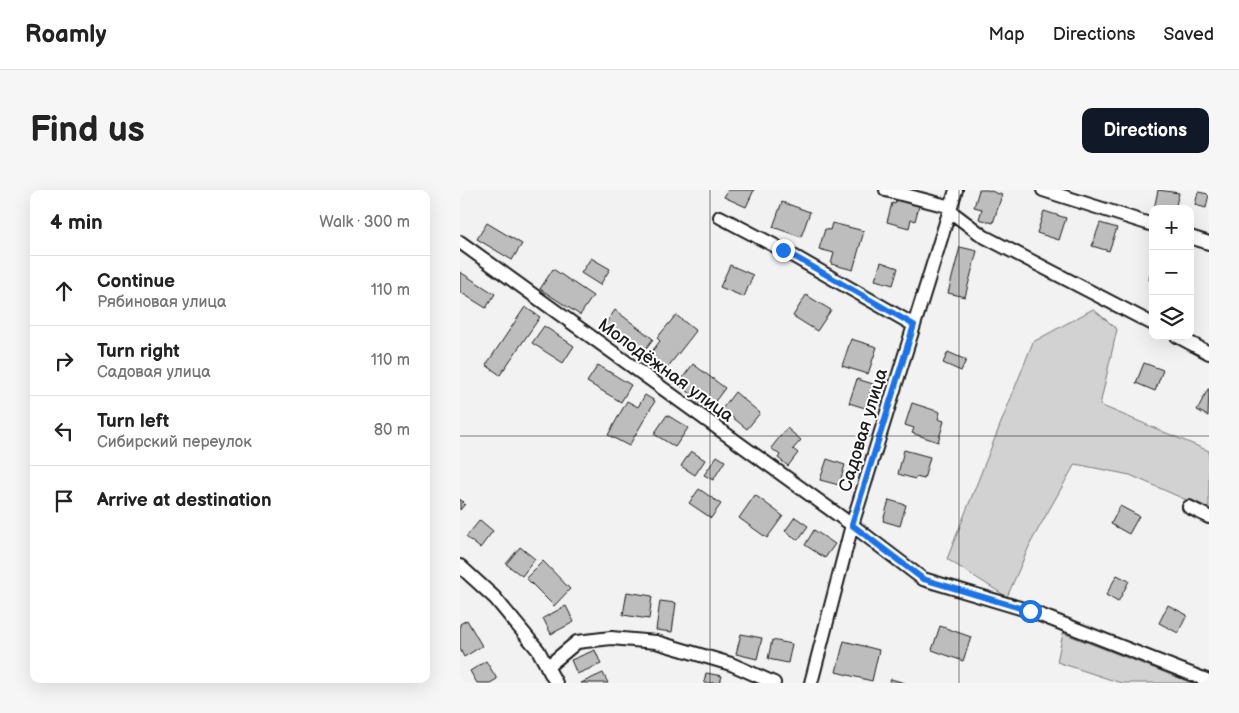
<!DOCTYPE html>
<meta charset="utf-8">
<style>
body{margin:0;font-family:"Balsamiq Sans",sans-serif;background:#f6f6f6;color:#222}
.controls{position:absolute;right:15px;top:15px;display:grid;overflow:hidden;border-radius:10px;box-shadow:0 5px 20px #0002}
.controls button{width:45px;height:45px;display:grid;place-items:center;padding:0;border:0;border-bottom:1px solid #e0e0e0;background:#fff;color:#222;font:25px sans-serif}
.stop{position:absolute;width:15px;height:15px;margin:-11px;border:4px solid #1a73e8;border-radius:50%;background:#fff}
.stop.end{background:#1a73e8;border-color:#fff;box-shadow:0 1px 5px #0008}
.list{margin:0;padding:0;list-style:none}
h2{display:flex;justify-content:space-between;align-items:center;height:65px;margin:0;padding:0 20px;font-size:21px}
h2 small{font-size:16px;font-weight:400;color:#767676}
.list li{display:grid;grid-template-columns:32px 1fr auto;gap:15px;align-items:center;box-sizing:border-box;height:70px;padding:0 20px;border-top:1px solid #e0e0e0}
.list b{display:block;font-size:19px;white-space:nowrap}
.list p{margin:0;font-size:16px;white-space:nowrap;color:#767676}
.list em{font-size:16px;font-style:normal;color:#767676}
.icon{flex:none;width:28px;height:28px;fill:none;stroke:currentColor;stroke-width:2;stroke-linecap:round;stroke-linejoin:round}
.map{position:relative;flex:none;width:749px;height:493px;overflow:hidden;border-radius:10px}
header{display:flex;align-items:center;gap:30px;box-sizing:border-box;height:70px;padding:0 25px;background:#fff;border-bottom:1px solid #e0e0e0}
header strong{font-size:24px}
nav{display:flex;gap:28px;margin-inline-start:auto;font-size:18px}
.intro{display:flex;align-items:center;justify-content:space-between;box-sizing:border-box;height:120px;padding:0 30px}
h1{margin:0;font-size:35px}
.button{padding:12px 22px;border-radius:10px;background:#111827;color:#fff;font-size:18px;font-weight:700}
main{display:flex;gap:30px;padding:0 30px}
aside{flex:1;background:#fff;border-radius:10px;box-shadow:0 5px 20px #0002}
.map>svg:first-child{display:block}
</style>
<header>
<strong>Roamly</strong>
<nav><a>Map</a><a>Directions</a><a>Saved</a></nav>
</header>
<div class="intro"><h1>Find us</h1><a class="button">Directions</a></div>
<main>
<aside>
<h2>4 min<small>Walk · 300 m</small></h2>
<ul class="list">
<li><svg class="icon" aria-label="ahead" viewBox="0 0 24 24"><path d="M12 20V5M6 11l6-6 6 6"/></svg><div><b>Continue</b><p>Рябиновая улица</p></div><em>110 m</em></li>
<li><svg class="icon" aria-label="right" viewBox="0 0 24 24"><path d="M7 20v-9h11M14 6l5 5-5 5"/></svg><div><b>Turn right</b><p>Садовая улица</p></div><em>110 m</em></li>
<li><svg class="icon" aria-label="left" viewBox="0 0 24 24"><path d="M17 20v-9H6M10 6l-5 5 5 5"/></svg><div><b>Turn left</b><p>Сибирский переулок</p></div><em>80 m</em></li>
<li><svg class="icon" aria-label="arrive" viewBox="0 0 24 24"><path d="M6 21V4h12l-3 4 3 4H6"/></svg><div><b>Arrive at destination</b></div></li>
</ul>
</aside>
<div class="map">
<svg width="749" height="493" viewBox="0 0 749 493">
<rect width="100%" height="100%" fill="#f2f2f2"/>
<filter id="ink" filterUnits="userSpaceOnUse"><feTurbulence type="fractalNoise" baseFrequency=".02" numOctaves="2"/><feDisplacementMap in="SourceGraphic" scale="10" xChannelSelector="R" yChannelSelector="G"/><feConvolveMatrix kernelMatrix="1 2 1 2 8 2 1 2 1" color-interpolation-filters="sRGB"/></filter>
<g filter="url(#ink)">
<!-- green -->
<path fill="#d2d2d2" stroke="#777" d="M633 119 657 139 640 215 749 261V320L670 285 615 274 571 352 547 407 487 369 573 152Z
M603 443 732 493H661L597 472Z"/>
<!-- building -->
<path fill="#bdbdbd" stroke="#1c1c1c" d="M268 0H294L286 17 264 7Z
M519 0H528L542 5 533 33 519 29 522 19 514 17Z
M698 0 719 3 715 19H694Z
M738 2 749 4 746 18 735 15Z
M438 6 460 12 455 31 451 29 449 38 427 32 432 13 435 14Z
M322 12 350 22 341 47 313 37Z
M584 21 606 28 599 50 577 43Z
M27 33 62 54 52 70 17 49Z
M372 33 404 41 393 80 371 74 374 63 359 59 365 39 370 40Z
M640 33 657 38 649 61 632 56Z
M500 57 517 61 505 107 488 103Z
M131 68 150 79 140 95 121 83Z
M421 72 438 78 433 95 415 90Z
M692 74H693V91L689 90Z
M270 75 293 85 284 107 260 97Z
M93 79 133 106 120 125 80 99Z
M0 82 35 104 26 118 0 102Z
M346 105 371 120 357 141 333 126Z
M65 117 80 127 40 185 26 175Z
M155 120 193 149 181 165 143 137Z
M216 125 236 141 200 187 183 173 200 151 197 148Z
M84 136 114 156 103 173 72 153Z
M391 149 417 157 408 184 382 176Z
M488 162 506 170 501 181 483 173Z
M684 173 703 180 695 201 676 193Z
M233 174 265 198 244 226 233 218 239 210 218 194Z
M138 175 171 195 161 212 127 192Z
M397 189 413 194 405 218 389 213Z
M748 199H749L748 226 737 220Z
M275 202 300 223 287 239 262 219Z
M185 205 195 211 169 256 148 245 167 211 178 217Z
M452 213 480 222 478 229 484 231 478 252 452 243 454 238 445 235Z
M207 225 228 238 215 257 194 244Z
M327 238 341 250 333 259 338 263 328 276 318 268 320 265 311 258Z
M444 260 470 267 464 289 456 287 455 289 438 284Z
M231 261 245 270 235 285 221 276Z
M257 266 265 271 253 290 244 285Z
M367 269 385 275 379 295 360 290Z
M239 299 261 314 251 328 229 313Z
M295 305 323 326 307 348 279 328Z
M0 309 5 314 0 320Z
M429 310 446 315 440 336 423 331Z
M660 316 679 326 669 344 651 334Z
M335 327 348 336 338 350 325 341Z
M20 330 33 341 20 358 6 347Z
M354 340 375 354 365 368 345 355Z
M60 357 75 369 62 386 46 374Z
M83 371 110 399 94 416 66 388Z
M657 385 669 391 658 412 646 405Z
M167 402 192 406 189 429 163 425Z
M200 411 216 413 212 442 196 440Z
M708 415 727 425 718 443 699 433Z
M106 416 114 432 91 444 83 428Z
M7 430 22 456 4 467 0 459V434Z
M480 436 511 447 503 471 472 460Z
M281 444 302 448 297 469 276 464Z
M312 450 332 454 328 473 308 469Z
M384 451 419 460 412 491 376 482Z
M135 460 141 474 117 484 111 470Z
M26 471 37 489 30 493H17L10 481Z
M143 483 148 493H121Z
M246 483 262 486 260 493H244Z
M431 489 445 493H429Z"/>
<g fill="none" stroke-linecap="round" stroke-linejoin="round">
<defs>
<path id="minor" d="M426 0 491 17
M583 0 693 35
M490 21 523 46 693 134
M260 27 323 60 454 135
M730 47 749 53
M0 52 392 335 463 389 570 421 749 491
M717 146 749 163
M729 317 749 327
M0 376 35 408 78 460 96 493
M87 477 117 452 151 448 196 452 271 474 314 493
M351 493 392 335 496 0"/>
</defs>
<!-- minor casing -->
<use href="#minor" stroke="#1c1c1c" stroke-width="16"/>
<!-- minor -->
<use href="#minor" stroke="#fff" stroke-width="12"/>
</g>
</g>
<g fill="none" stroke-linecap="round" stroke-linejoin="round" filter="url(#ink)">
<!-- route -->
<path stroke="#1a73e8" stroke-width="6" d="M323 60 454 135 392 335 463 389 570 421"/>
</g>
<!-- grid -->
<path fill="none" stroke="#1c1c1c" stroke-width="1" stroke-opacity="0.55" d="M250 0V493M499 0V493M0 246H749"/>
<g text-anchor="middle" stroke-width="4" stroke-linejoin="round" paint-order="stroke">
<!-- street labels -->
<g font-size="18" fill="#1c1c1c" stroke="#fff">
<text transform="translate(206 180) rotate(36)" y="6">Молодёжная улица</text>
<text transform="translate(403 240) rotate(-73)" y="6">Садовая улица</text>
</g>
</g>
</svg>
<div class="controls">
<button>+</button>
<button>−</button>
<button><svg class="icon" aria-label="layers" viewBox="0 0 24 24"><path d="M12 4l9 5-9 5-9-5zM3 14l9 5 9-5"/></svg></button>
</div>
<div class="stop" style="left:570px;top:421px"></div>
<div class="stop end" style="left:323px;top:60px"></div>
</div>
</main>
